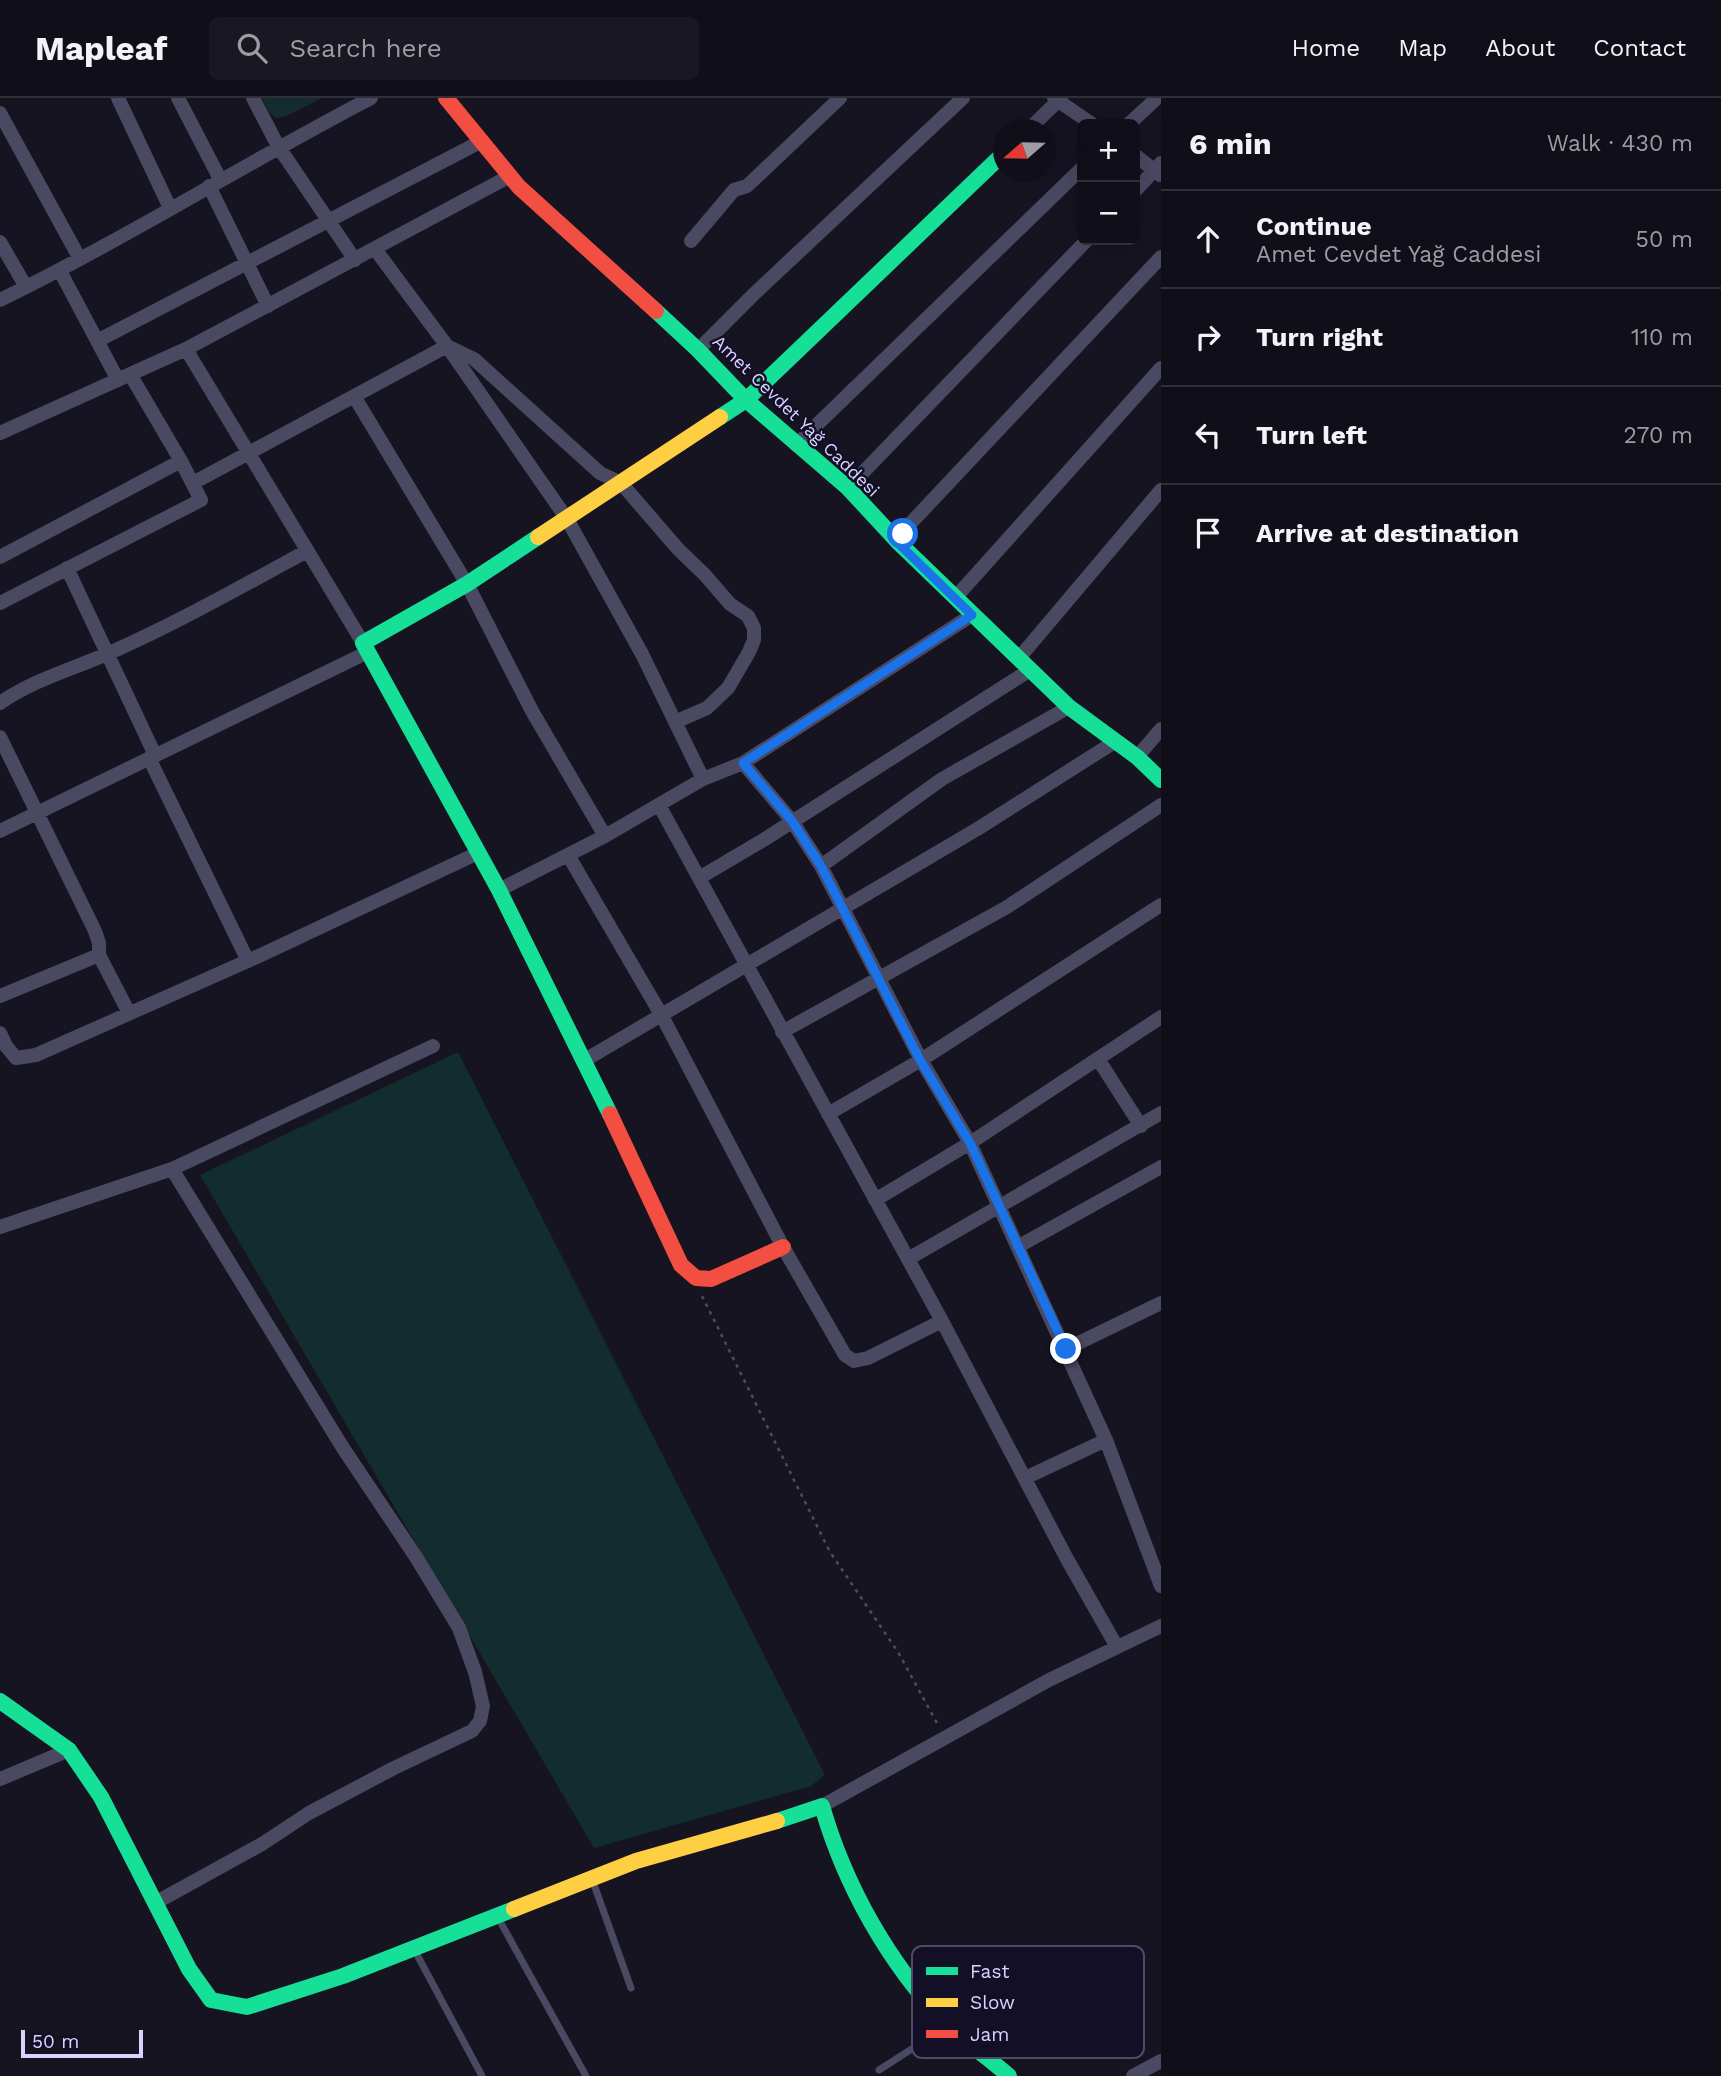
<!DOCTYPE html>
<meta charset="utf-8">
<style>
body{margin:0;font-family:"Work Sans",sans-serif;background:#191822;color:#f1f3f6}
.controls{position:absolute;right:21px;top:21px;display:grid;overflow:hidden;border-radius:10px;box-shadow:0 7px 28px #0002}
.controls button{width:63px;height:63px;display:grid;place-items:center;padding:0;border:0;border-bottom:2px solid #302f38;background:#100f19;color:#f1f3f6;font:35px sans-serif}
.compass{position:absolute;left:993px;top:21px;width:63px;height:63px;border-radius:50%;background:#100f19;box-shadow:0 7px 28px #0002;rotate:250deg}
.scale{position:absolute;left:21px;bottom:18px;width:122px;box-sizing:border-box;padding-left:7px;border:4px solid #d9d4ff;border-top:0;font-size:19px;line-height:24px;white-space:nowrap;color:#d9d4ff;-webkit-text-stroke:5px #130f26;paint-order:stroke}
.stop{position:absolute;width:21px;height:21px;margin:-16px;border:5px solid #1a73e8;border-radius:50%;background:#fff}
.stop.end{background:#1a73e8;border-color:#fff;box-shadow:0 2px 7px #0008}
.list{margin:0;padding:0;list-style:none}
h2{display:flex;justify-content:space-between;align-items:center;height:91px;margin:0;padding:0 28px;font-size:30px}
h2 small{font-size:23px;font-weight:400;color:#9c9ca2}
.list li{display:grid;grid-template-columns:46px 1fr auto;gap:21px;align-items:center;box-sizing:border-box;height:98px;padding:0 28px;border-top:2px solid #302f38}
.list b{display:block;font-size:26px;white-space:nowrap}
.list p{margin:0;font-size:23px;white-space:nowrap;color:#9c9ca2}
.list em{font-size:23px;font-style:normal;color:#9c9ca2}
.icon{flex:none;width:38px;height:38px;fill:none;stroke:currentColor;stroke-width:2;stroke-linecap:round;stroke-linejoin:round}
.map{position:relative;flex:none;width:1161px;height:1978px;overflow:hidden}
header{display:flex;align-items:center;gap:42px;box-sizing:border-box;height:98px;padding:0 35px;background:#100f19;border-bottom:2px solid #302f38}
header strong{font-size:33px}
nav{display:flex;gap:38px;margin-inline-start:auto;font-size:24px}
.search{width:490px;height:63px;background:#191822;display:flex;align-items:center;gap:18px;box-sizing:border-box;padding:0 24px;border-radius:10px;color:#9c9ca2;font-size:26px}
main{display:flex}
aside{flex:1;background:#100f19}
.map>svg:first-child{display:block}
</style>
<header>
<strong>Mapleaf</strong>
<div class="search"><svg class="icon" aria-label="search" viewBox="0 0 24 24"><circle cx="10" cy="10" r="6"/><path d="M15 15l6 6"/></svg>Search here</div>
<nav><a>Home</a><a>Map</a><a>About</a><a>Contact</a></nav>
</header>
<main>
<div class="map">
<svg width="1161" height="1978" viewBox="0 0 1161 1978">
<rect width="100%" height="100%" fill="#161421"/>
<!-- green -->
<path fill="#132c2d" d="M262 0H322L284 19 276 20 269 14Z
M458 954 825 1677 811 1688 594 1750 200 1077Z"/>
<g fill="none" stroke-linecap="round" stroke-linejoin="round">
<!-- path -->
<path stroke="#44505f" stroke-width="2.5" stroke-dasharray="3.5 5" stroke-linecap="butt" d="M702 1198 830 1454 898 1554 938 1627"/>
<!-- lane -->
<path stroke="#4a4962" stroke-width="7" d="M592 1781 631 1890
M497 1818 586 1978
M414 1851 482 1978
M879 1972 946 1929"/>
<!-- street -->
<path stroke="#4a4962" stroke-width="14" d="M118 0 170 110
M178 0 220 81
M253 0 278 48 355 162
M1054 0 1092 26
M0 15 80 161
M1129 26 1157 0
M1028 32 1061 0
M1135 57 1160 77
M209 88 268 208
M1135 93 1161 65
M691 143 734 92 747 88 840 0
M0 144 26 189
M375 151 447 248 567 421 642 556 703 681
M60 173 118 282
M0 202C127 140 246 65 371 0
M97 243 482 43
M186 251 363 545
M698 252 754 196 963 0
M354 298 467 486 532 613 605 738
M0 335 186 251 510 78
M796 347 1082 70
M193 385 447 248 474 261 600 375 621 385 678 451 705 477 730 506 748 518 754 530V542L749 554 728 590 707 610 675 624
M848 390 1087 142
M899 445 909 427 1161 159
M0 459 181 363
M67 470 155 657
M955 500 1161 270
M0 505 201 402 181 363 130 276
M1019 560 1161 392
M0 605C33 582 70 572 107 556 175 526 241 489 307 453
M0 639 95 833 99 845V857L129 915
M1137 659 1161 631
M149 660 248 863
M743 665 972 517
M659 707 942 1223 1067 1461 1117 1549
M0 733 368 554
M568 757 662 918 783 1149 845 1257 854 1263 868 1260 942 1223
M821 768 942 681 1069 609
M699 780 765 741 1030 572
M499 792 605 738 703 681 743 665 792 723 821 768 921 962 970 1045 1106 1342 1161 1488
M0 898 99 857
M782 934 1007 809 1161 707
M0 935 6 948 16 960 36 957 261 857 478 755
M1098 961 1141 1028
M585 962 979 730 1116 643
M828 1016 921 962 1161 807
M875 1102 970 1045 1161 919
M0 1129 172 1071 433 948
M1019 1148 1161 1069
M908 1161 1161 1015
M1066 1251 1161 1205
M1025 1380 1106 1342
M0 1681 69 1652
M822 1708 1049 1582 1161 1528
M155 1805 262 1746 309 1715 394 1670 472 1633 480 1623 483 1608 475 1574 459 1530 416 1459 343 1350 172 1071
M1133 1978 1161 1963"/>
<!-- fast -->
<path stroke="#16e098" stroke-width="16" d="M656 213 698 252 746 302 848 390 899 445 1069 609 1137 659 1161 682
M720 319 746 302 1004 55
M538 439 467 486 363 545 499 792 610 1016
M0 1603 69 1652 101 1699 189 1871 211 1902 247 1909 343 1878 514 1811
M777 1723 822 1708C845 1788 889 1866 947 1926 966 1945 989 1960 1009 1978"/>
<!-- slow -->
<path stroke="#ffcf43" stroke-width="16" d="M538 439 720 319
M514 1811 636 1763 777 1723"/>
<!-- jam -->
<path stroke="#f24e42" stroke-width="16" d="M446 0 519 89 656 213
M610 1016 681 1167 696 1180 711 1181 783 1149"/>
</g>
<g fill="none" stroke-linecap="round" stroke-linejoin="round">
<!-- route -->
<path stroke="#1a73e8" stroke-width="9" d="M903 436 899 446 972 517 743 665 792 723 821 768 920 962 970 1045 1066 1251"/>
</g>
<g text-anchor="middle" stroke-width="5" stroke-linejoin="round" paint-order="stroke">
<!-- street labels -->
<g font-size="18" fill="#d9d4ff" stroke="#130f26">
<text transform="translate(796 318) rotate(44)" y="6">Amet Cevdet Yağ Caddesi</text>
</g>
</g>
<!-- legend -->
<rect x="912" y="1848" width="232" height="112" rx="10" fill="#130f26" stroke="#4e4a67" stroke-width="2"/>
<rect x="926" y="1869" width="32" height="8" fill="#16e098"/>
<rect x="926" y="1900" width="32" height="9" fill="#ffcf43"/>
<rect x="926" y="1932" width="32" height="8" fill="#f24e42"/>
<g font-size="19" fill="#d9d4ff">
<text x="970" y="1880">Fast</text>
<text x="970" y="1911">Slow</text>
<text x="970" y="1943">Jam</text>
</g>
</svg>
<div class="controls">
<button>+</button>
<button>−</button>
</div>
<svg class="compass" viewBox="-18 -18 36 36"><path d="M0-13l5 13h-10z" fill="#e53935"/><path d="M0 13l5-13h-10z" fill="#9c9ca2"/></svg>
<div class="scale">50 m</div>
<div class="stop" style="left:903px;top:436px"></div>
<div class="stop end" style="left:1066px;top:1251px"></div>
</div>
<aside>
<h2>6 min<small>Walk · 430 m</small></h2>
<ul class="list">
<li><svg class="icon" aria-label="ahead" viewBox="0 0 24 24"><path d="M12 20V5M6 11l6-6 6 6"/></svg><div><b>Continue</b><p>Amet Cevdet Yağ Caddesi</p></div><em>50 m</em></li>
<li><svg class="icon" aria-label="right" viewBox="0 0 24 24"><path d="M7 20v-9h11M14 6l5 5-5 5"/></svg><div><b>Turn right</b></div><em>110 m</em></li>
<li><svg class="icon" aria-label="left" viewBox="0 0 24 24"><path d="M17 20v-9H6M10 6l-5 5 5 5"/></svg><div><b>Turn left</b></div><em>270 m</em></li>
<li><svg class="icon" aria-label="arrive" viewBox="0 0 24 24"><path d="M6 21V4h12l-3 4 3 4H6"/></svg><div><b>Arrive at destination</b></div></li>
</ul>
</aside>
</main>
